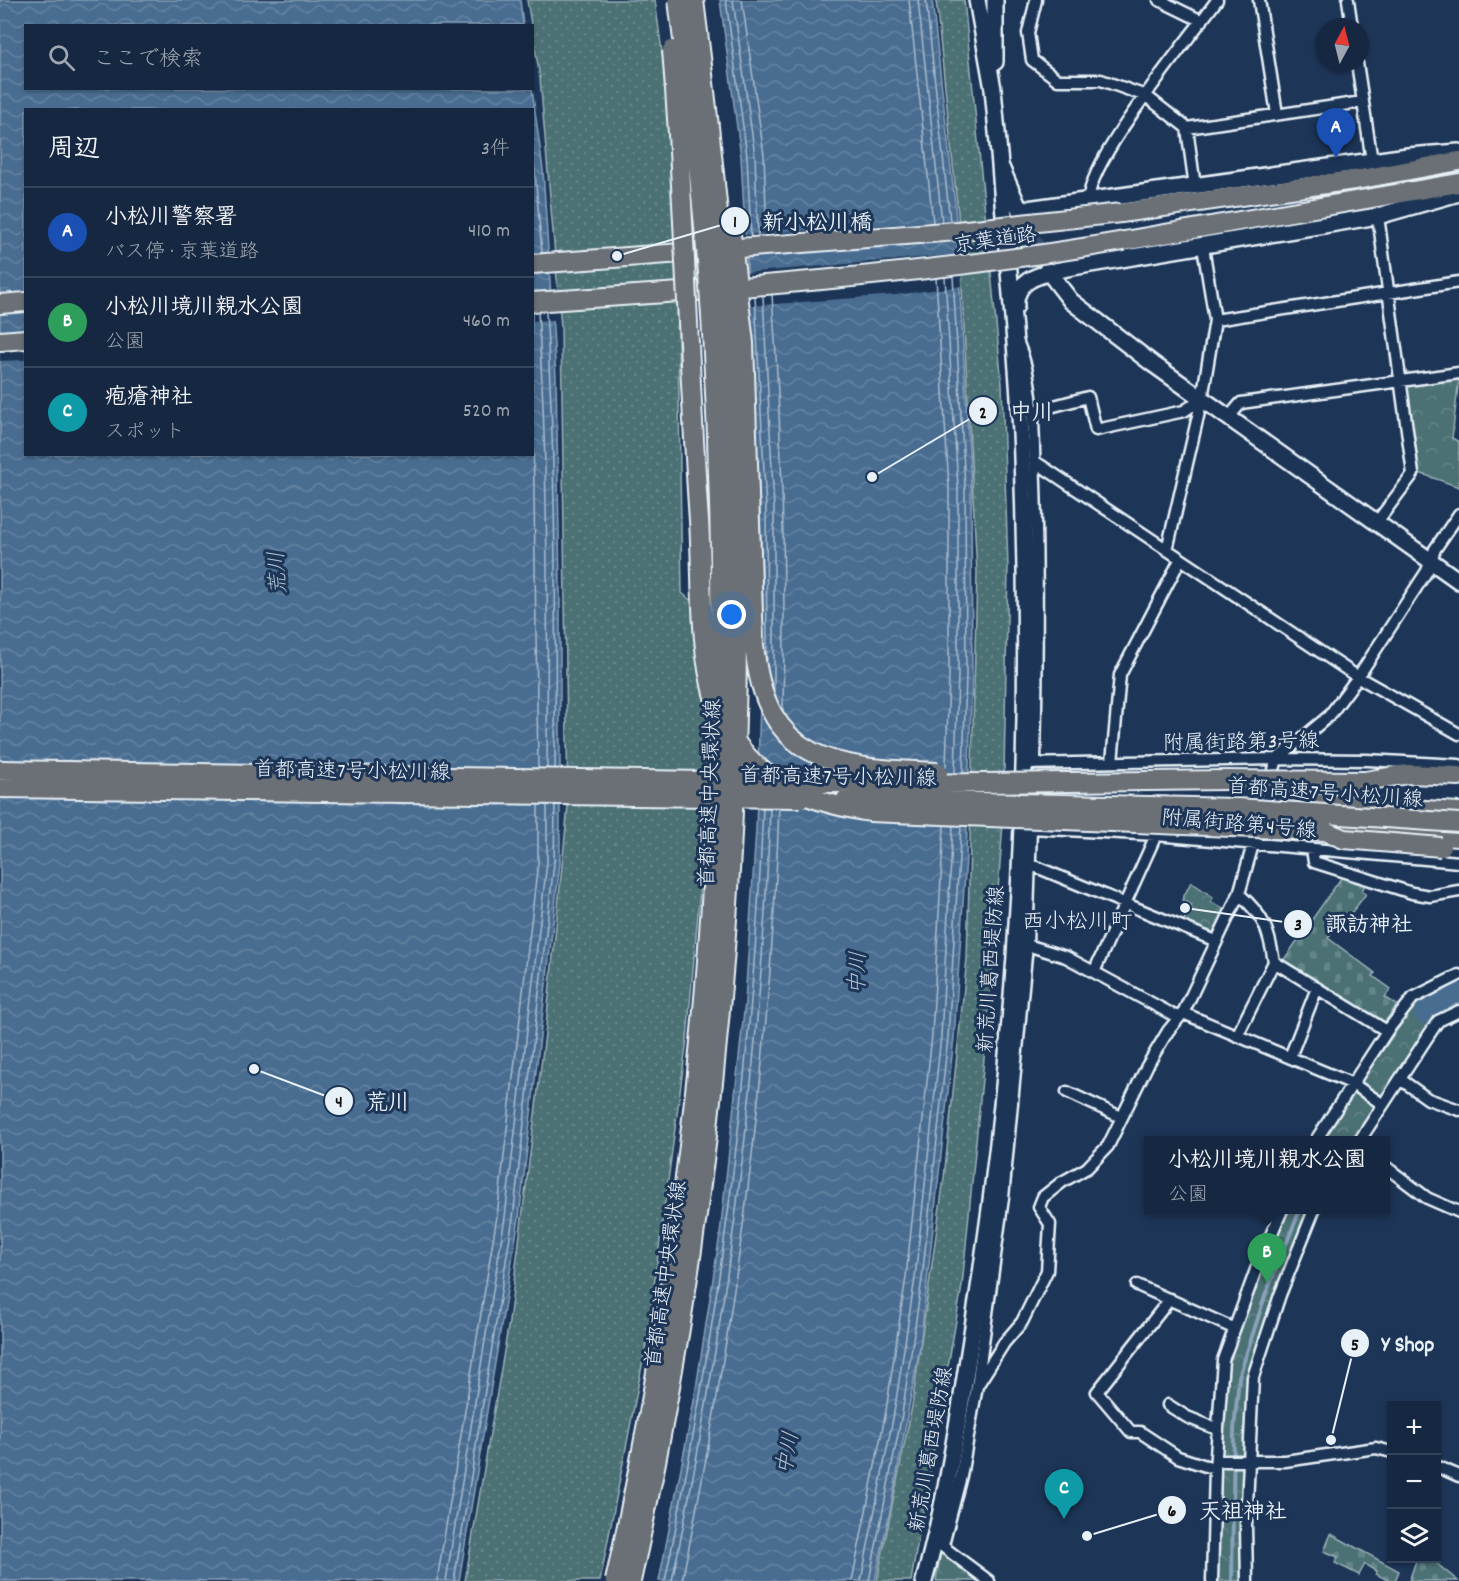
<!DOCTYPE html>
<html lang="ja">
<meta charset="utf-8">
<style>
body{margin:0;font-family:Dekko,"Klee One",sans-serif;background:#23344c;color:#f1f3f6}
.controls{position:absolute;right:18px;bottom:18px;display:grid;overflow:hidden;border-radius:0px;box-shadow:0 2px 4px #0004}
.controls button{width:54px;height:54px;display:grid;place-items:center;padding:0;border:0;border-bottom:2px solid #35445a;background:#162841;color:#f1f3f6;font:30px sans-serif}
.compass{position:absolute;left:1315px;top:18px;width:54px;height:54px;border-radius:50%;background:#162841;box-shadow:0 2px 4px #0004;rotate:7deg}
.you{position:absolute;left:732px;top:615px;width:21px;height:21px;margin:-15px;border:4px solid #fff;border-radius:50%;background:#1a73e8;box-shadow:0 0 0 9px #1a73e833}
.badge{display:grid;place-items:center;width:39px;height:39px;border-radius:50%;background:#8abfa5;color:#fff;font-size:20px;font-weight:700}
.pin{position:absolute;translate:-50% -50px;filter:drop-shadow(0 2px 3px #0008)}
.pin::after{content:'';position:absolute;top:32px;width:21px;height:18px;background:inherit;clip-path:polygon(0 0,100% 0,50% 100%)}
.popup{position:absolute;left:1144px;top:1136px;width:246px;height:78px;box-sizing:border-box;display:grid;place-content:center;border-radius:0px;background:#162841;filter:drop-shadow(0 2px 4px #0005);font-size:20px;white-space:nowrap;color:#9ea6b1}
.popup b{font-size:22px;color:#f1f3f6}
.popup::after{content:'';position:absolute;left:50%;top:100%;margin-left:-12px;border:12px solid transparent;border-top-color:#162841}
.list{margin:0;padding:0;list-style:none}
h2{display:flex;justify-content:space-between;align-items:center;height:78px;margin:0;padding:0 24px;font-size:26px}
h2 small{font-size:20px;font-weight:400;color:#9ea6b1}
.list li{display:grid;grid-template-columns:39px 1fr auto;gap:18px;align-items:center;box-sizing:border-box;height:90px;padding:0 24px;border-top:2px solid #35445a}
.list b{display:block;font-size:22px;white-space:nowrap}
.list p{margin:0;font-size:20px;white-space:nowrap;color:#9ea6b1}
.list em{font-size:20px;font-style:normal;color:#9ea6b1}
.icon{flex:none;width:33px;height:33px;fill:none;stroke:currentColor;stroke-width:2;stroke-linecap:round;stroke-linejoin:round}
.map{position:relative;flex:none;width:1459px;height:1581px;overflow:hidden}
.search{position:absolute;background:#162841;box-shadow:0 2px 4px #0004;left:24px;top:24px;width:510px;height:66px;display:flex;align-items:center;gap:15px;box-sizing:border-box;padding:0 21px;border-radius:0px;color:#9ea6b1;font-size:22px}
.panel{position:absolute;background:#162841;box-shadow:0 2px 4px #0004;left:24px;top:108px;width:510px;height:348px;border-radius:0px}
.map>svg:first-child{display:block}
</style>
<div class="map">
<svg width="1459" height="1581" viewBox="0 0 1459 1581">
<defs>
<pattern id="grass-dots" width="8" height="8" patternUnits="userSpaceOnUse" patternTransform="scale(1.5)"><rect width="8" height="8" fill="#4b7174"/><path d="M2 2h.1M6 6h.1" fill="none" stroke="#658689" stroke-width="1.8" stroke-linecap="round"/></pattern>
<pattern id="forest-crowns" width="20" height="18" patternUnits="userSpaceOnUse" patternTransform="scale(1.5)"><rect width="20" height="18" fill="#4b7174"/><path d="M2 6a3 3 0 1 1 6 0M12 15a3 3 0 1 1 6 0" fill="none" stroke="#658689"/></pattern>
<pattern id="cemetery-stones" width="16" height="16" patternUnits="userSpaceOnUse" patternTransform="scale(1.5)"><rect width="16" height="16" fill="#4b7174"/><path d="M2 7V4a2 2 0 0 1 4 0v3zM10 15v-3a2 2 0 0 1 4 0v3z" fill="#658689"/></pattern>
<pattern id="water-waves" width="16" height="10" patternUnits="userSpaceOnUse" patternTransform="scale(1.5)"><rect width="16" height="10" fill="#4a6d91"/><path d="M0 5q4-4 8 0t8 0" fill="none" stroke="#6482a1"/></pattern>
</defs>
<rect width="100%" height="100%" fill="#1d3557"/>
<filter id="ink" filterUnits="userSpaceOnUse"><feTurbulence type="fractalNoise" baseFrequency=".0167" numOctaves="2"/><feDisplacementMap in="SourceGraphic" scale="12" xChannelSelector="R" yChannelSelector="G"/><feConvolveMatrix kernelMatrix="1 2 1 2 8 2 1 2 1" color-interpolation-filters="sRGB"/></filter>
<g filter="url(#ink)">
<!-- grass -->
<path fill="url(#grass-dots)" stroke="#9ab1b6" stroke-width="1.5" d="M527 0H655L675 149 682 593 709 616 707 808 687 1039 646 1345 600 1581H465L509 1322 546 1026 568 806 561 327 540 78Z
M936 0H964L1002 384 1008 567 1003 823 990 997 962 1286 911 1581H877L912 1406 944 1178 967 959 977 573 958 213Z"/>
<!-- forest -->
<path fill="url(#forest-crowns)" stroke="#9ab1b6" stroke-width="1.5" d="M1459 378 1452 438 1459 442V487L1419 473 1407 389 1410 384Z
M1191 882 1213 897 1211 902 1225 909 1213 935 1183 922 1192 905 1182 900Z
M1459 980V1009L1436 1019 1352 1140H1320L1418 1000Z
M1285 1210H1309L1274 1295 1249 1376 1244 1454V1581H1218L1220 1454 1226 1365 1259 1270Z
M941 1551 984 1581H936Z"/>
<!-- cemetery -->
<path fill="url(#cemetery-stones)" stroke="#9ab1b6" stroke-width="1.5" d="M1341 878 1365 885 1362 891 1366 894 1337 932 1333 930 1328 938 1375 973 1373 976 1391 989 1385 997 1397 1005 1384 1023 1289 968 1283 961Z
M1331 1534 1399 1571 1395 1581H1389L1376 1574 1377 1571 1365 1564 1359 1575 1335 1563 1338 1557 1324 1551Z
M1417 1558 1431 1559 1458 1581H1409Z"/>
<!-- water -->
<path fill="url(#water-waves)" stroke="#89a2ba" stroke-width="1.5" fill-rule="evenodd" d="M0 0H520L523 25 26 26V88L532 89 543 170 556 377 560 584V863L519 1218 459 1581H0ZM26 110H532V454H26Z
M720 0H932L955 204 971 487 972 675 966 858 954 1037 920 1346 892 1501 875 1581H659L694 1401 720 1234 745 1002 756 830 763 609 760 509 741 157Z"/>
<!-- pier -->
<path fill="#1d3557" d="M959 220 960 242 743 258 742 235Z
M961 254 962 286 896 295 747 306 744 273Z
M554 291 556 320 533 321V293Z
M25 331V360L0 361V332Z"/>
<g fill="none" stroke-linecap="round" stroke-linejoin="round">
<!-- shore -->
<path stroke="#a9bccf" stroke-width="1.5" d="M726 0 747 156 751 237
M733 0 755 156 758 236
M742 0 764 155 767 235
M909 0 933 222
M918 0 942 222
M926 0 950 221
M532 138 542 253
M953 276 965 487 966 675 963 773
M945 277 958 487V675L955 773
M936 278 949 488V675L946 766
M772 295C782 433 786 571 783 710
M755 296 766 509 767 660
M763 296 774 508V689
M538 312C548 464 548 616 547 768
M546 312C556 463 556 616 555 768
M532 360 538 768
M437 1581 497 1216 538 862V805
M446 1581 505 1217 547 862V805
M454 1581 513 1218 554 863 555 805
M665 1581C718 1326 753 1068 763 808
M672 1581C726 1326 761 1068 770 808
M682 1581C735 1326 770 1068 779 808
M852 1581 886 1411 906 1277 932 1035 944 826
M861 1581 894 1413 915 1278 941 1036 953 826
M869 1581 902 1414 922 1279 948 1037 961 826"/>
<!-- stream -->
<path stroke="#89a2ba" stroke-width="4" d="M1232 1581 1234 1430 1239 1377 1265 1296 1300 1210"/>
<!-- river -->
<path stroke="#4a6d91" stroke-width="22" d="M1425 1013 1459 994"/>
<!-- secondary-tunnel -->
<path stroke="#3b516f" stroke-width="15" stroke-dasharray="15 8" stroke-linecap="butt" d="M1022 215 1045 265"/>
<defs>
<path id="street" d="M1036 0 1028 33 1032 60 1058 80H1101L1146 96 1187 128 1362 102
M1159 0 1202 21
M1259 0 1277 114
M1348 0 1352 27
M1357 63 1372 161
M1187 128 1195 187
M1089 202C1084 164 1191 37 1217 0
M1215 320 1459 282
M1018 343C1036 385 1033 438 1035 483 1038 577 1037 670 1035 763
M1031 412 1088 397 1096 430 1184 411 1202 399
M1229 417 1241 403 1459 373
M1034 461 1358 677 1459 734
M1377 522 1413 474 1378 216
M1167 550 1202 399 1215 320 1203 247
M1112 762 1120 675 1180 560
M1024 764 1277 759 1367 760 1459 765
M1028 824 1031 828 1156 835 1459 862
M1312 849 1314 862 1412 893 1430 896 1459 891
M1029 864 1216 941
M1239 894C1264 916 1269 930 1274 962L1387 1031
M1027 945 1066 957 1177 1017
M1094 972 1156 835
M1183 1013 1353 1084 1382 1104
M1237 1036 1274 962
M1290 1057 1317 988
M1400 1079 1428 1099 1459 1110
M1067 1092 1121 1117
M1316 1140 1387 1031 1413 998 1459 975
M1360 1140 1438 1021 1459 1011
M1386 1167 1427 1198 1459 1212
M1137 1285 1233 1328
M1170 1299 1097 1392 1131 1432H1140L1178 1457 1215 1469
M977 1386 1004 1343 1022 1322 1047 1271 1050 1224 1039 1207 1043 1197 1062 1182 1087 1168 1108 1146 1147 1066 1168 1031 1183 1013 1239 894 1277 759 1329 716 1358 677 1427 571 1435 549 1459 514
M1168 1405 1187 1417 1217 1429
M1216 1461H1285L1376 1448 1392 1452
M1436 1466 1459 1476
M938 1543 989 1581
M943 1545 961 1476 977 1386 1003 1198 1027 945 1031 828
M1212 1581 1215 1469 1223 1360 1257 1267 1282 1210
M1247 1581 1246 1526 1253 1377 1280 1295 1314 1210"/>
<path id="secondary" d="M977 0 993 89 1000 165 1021 213
M995 62V0
M1020 210 1408 156 1459 152
M1047 270 1071 301 1153 364 1459 581
M1016 306C1014 277 1045 274 1067 268L1378 216 1459 193
M924 1581C948 1494 961 1403 975 1314 1019 1032 1033 743 1022 458 1019 360 1007 262 1000 165"/>
<path id="highway" d="M1121 213 1361 179 1459 161
M1124 241 1459 183
M532 264 722 250
M532 302 725 289
M0 304 26 302
M0 341 26 339
M1365 781 1408 774 1459 776
M1295 802 1459 812
M1344 831 1459 837"/>
</defs>
<!-- street casing -->
<use href="#street" stroke="#e8f1f8" stroke-width="15"/>
<!-- secondary casing -->
<use href="#secondary" stroke="#e8f1f8" stroke-width="20"/>
<!-- highway casing -->
<use href="#highway" stroke="#e8f1f8" stroke-width="22"/>
<!-- street -->
<use href="#street" stroke="#1d3557" stroke-width="10"/>
<!-- secondary -->
<use href="#secondary" stroke="#1d3557" stroke-width="15"/>
<!-- highway -->
<use href="#highway" stroke="#6a7074" stroke-width="18"/>
<defs>
<path id="highway-bridge" d="M672 50C685 207 688 364 699 521 703 583 698 640 715 701
M730 226 744 343 754 644C765 765 836 768 938 772
M726 249 957 231 1121 213
M730 288C863 277 991 264 1124 241
M732 736C764 787 815 803 870 812L1325 831 1344 839 1441 847
M0 770 903 784 1227 780 1365 781
M0 788 801 798
M846 799 1237 808 1459 823
M615 1581C706 1173 737 751 712 334 706 222 692 111 678 0
M631 1581C714 1212 748 832 734 454 729 302 713 151 694 0"/>
</defs>
<!-- highway-bridge casing -->
<use href="#highway-bridge" stroke="#e8f1f8" stroke-width="22" stroke-linecap="butt"/>
<!-- highway-bridge -->
<use href="#highway-bridge" stroke="#6a7074" stroke-width="18"/>
</g>
</g>
<g text-anchor="middle" stroke-width="6" stroke-linejoin="round" paint-order="stroke">
<!-- street labels -->
<g font-size="21" fill="#e8f1f8" stroke="#1d3557">
<text transform="translate(995 239) rotate(-8)" y="7">京葉道路</text>
<text transform="translate(1241 741) rotate(-1)" y="7">附属街路第3号線</text>
<text transform="translate(352 770) rotate(1)" y="7">首都高速7号小松川線</text>
<text transform="translate(838 776) rotate(1)" y="7">首都高速7号小松川線</text>
<text transform="translate(1325 792) rotate(4)" y="7">首都高速7号小松川線</text>
<text transform="translate(709 793) rotate(-88)" y="7">首都高速中央環状線</text>
<text transform="translate(1239 823) rotate(5)" y="7">附属街路第4号線</text>
<text transform="translate(990 969) rotate(-86)" y="7">新荒川葛西堤防線</text>
<text transform="translate(665 1274) rotate(-82)" y="7">首都高速中央環状線</text>
<text transform="translate(930 1449) rotate(-80)" y="7">新荒川葛西堤防線</text>
</g>
<!-- water labels -->
<g font-size="22" font-style="italic" fill="#b1c3d4" stroke="#1d3557">
<text transform="translate(276 573) rotate(-94)" y="8">荒川</text>
<text transform="translate(856 973) rotate(-88)" y="8">中川</text>
<text transform="translate(786 1453) rotate(-79)" y="8">中川</text>
</g>
<!-- neighbourhood labels -->
<g font-size="22" fill="#e8f1f8" stroke="#1d3557">
<text x="1077" y="928">西小松川町</text>
</g>
</g>
<!-- callouts -->
<path fill="none" stroke="#e8f1f8" stroke-width="2" d="M617 256L735 221M872 477L983 411M1185 908L1298 924M254 1069L339 1101M1331 1440L1355 1343M1087 1536L1172 1510"/>
<g fill="#e8f1f8" stroke="#1d3557" stroke-width="2">
<circle cx="617" cy="256" r="6"/>
<circle cx="872" cy="477" r="6"/>
<circle cx="1185" cy="908" r="6"/>
<circle cx="254" cy="1069" r="6"/>
<circle cx="1331" cy="1440" r="6"/>
<circle cx="1087" cy="1536" r="6"/>
<circle cx="735" cy="221" r="15"/>
<circle cx="983" cy="411" r="15"/>
<circle cx="1298" cy="924" r="15"/>
<circle cx="339" cy="1101" r="15"/>
<circle cx="1355" cy="1343" r="15"/>
<circle cx="1172" cy="1510" r="15"/>
</g>
<g font-size="18" text-anchor="middle" font-weight="bold" fill="#111">
<text x="735" y="227">1</text>
<text x="983" y="418">2</text>
<text x="1298" y="930">3</text>
<text x="339" y="1107">4</text>
<text x="1355" y="1350">5</text>
<text x="1172" y="1516">6</text>
</g>
<g font-size="22" text-anchor="middle" font-weight="bold" fill="#e8f1f8" stroke="#1d3557" stroke-width="6" stroke-linejoin="round" paint-order="stroke">
<text x="817" y="229">新小松川橋</text>
<text x="1032" y="419">中川</text>
<text x="1369" y="931">諏訪神社</text>
<text x="388" y="1109">荒川</text>
<text x="1408" y="1351">Y Shop</text>
<text x="1243" y="1518">天祖神社</text>
</g>
</svg>
<div class="controls">
<button>+</button>
<button>−</button>
<button><svg class="icon" aria-label="layers" viewBox="0 0 24 24"><path d="M12 4l9 5-9 5-9-5zM3 14l9 5 9-5"/></svg></button>
</div>
<svg class="compass" viewBox="-18 -18 36 36"><path d="M0-13l5 13h-10z" fill="#e53935"/><path d="M0 13l5-13h-10z" fill="#9ea6b1"/></svg>
<div class="you"></div>
<div class="pin badge" style="left:1336px;top:158px;background:#1a4fb4">A</div>
<div class="pin badge" style="left:1267px;top:1283px;background:#2e9e5b">B</div>
<div class="popup"><b>小松川境川親水公園</b>公園</div>
<div class="pin badge" style="left:1064px;top:1519px;background:#0f9aa8">C</div>
<div class="search"><svg class="icon" aria-label="search" viewBox="0 0 24 24"><circle cx="10" cy="10" r="6"/><path d="M15 15l6 6"/></svg>ここで検索</div>
<section class="panel">
<h2>周辺<small>3件</small></h2>
<ul class="list">
<li><span class="badge" style="background:#1a4fb4">A</span><div><b>小松川警察署</b><p>バス停 · 京葉道路</p></div><em>410 m</em></li>
<li><span class="badge" style="background:#2e9e5b">B</span><div><b>小松川境川親水公園</b><p>公園</p></div><em>460 m</em></li>
<li><span class="badge" style="background:#0f9aa8">C</span><div><b>疱瘡神社</b><p>スポット</p></div><em>520 m</em></li>
</ul>
</section>
</div>
